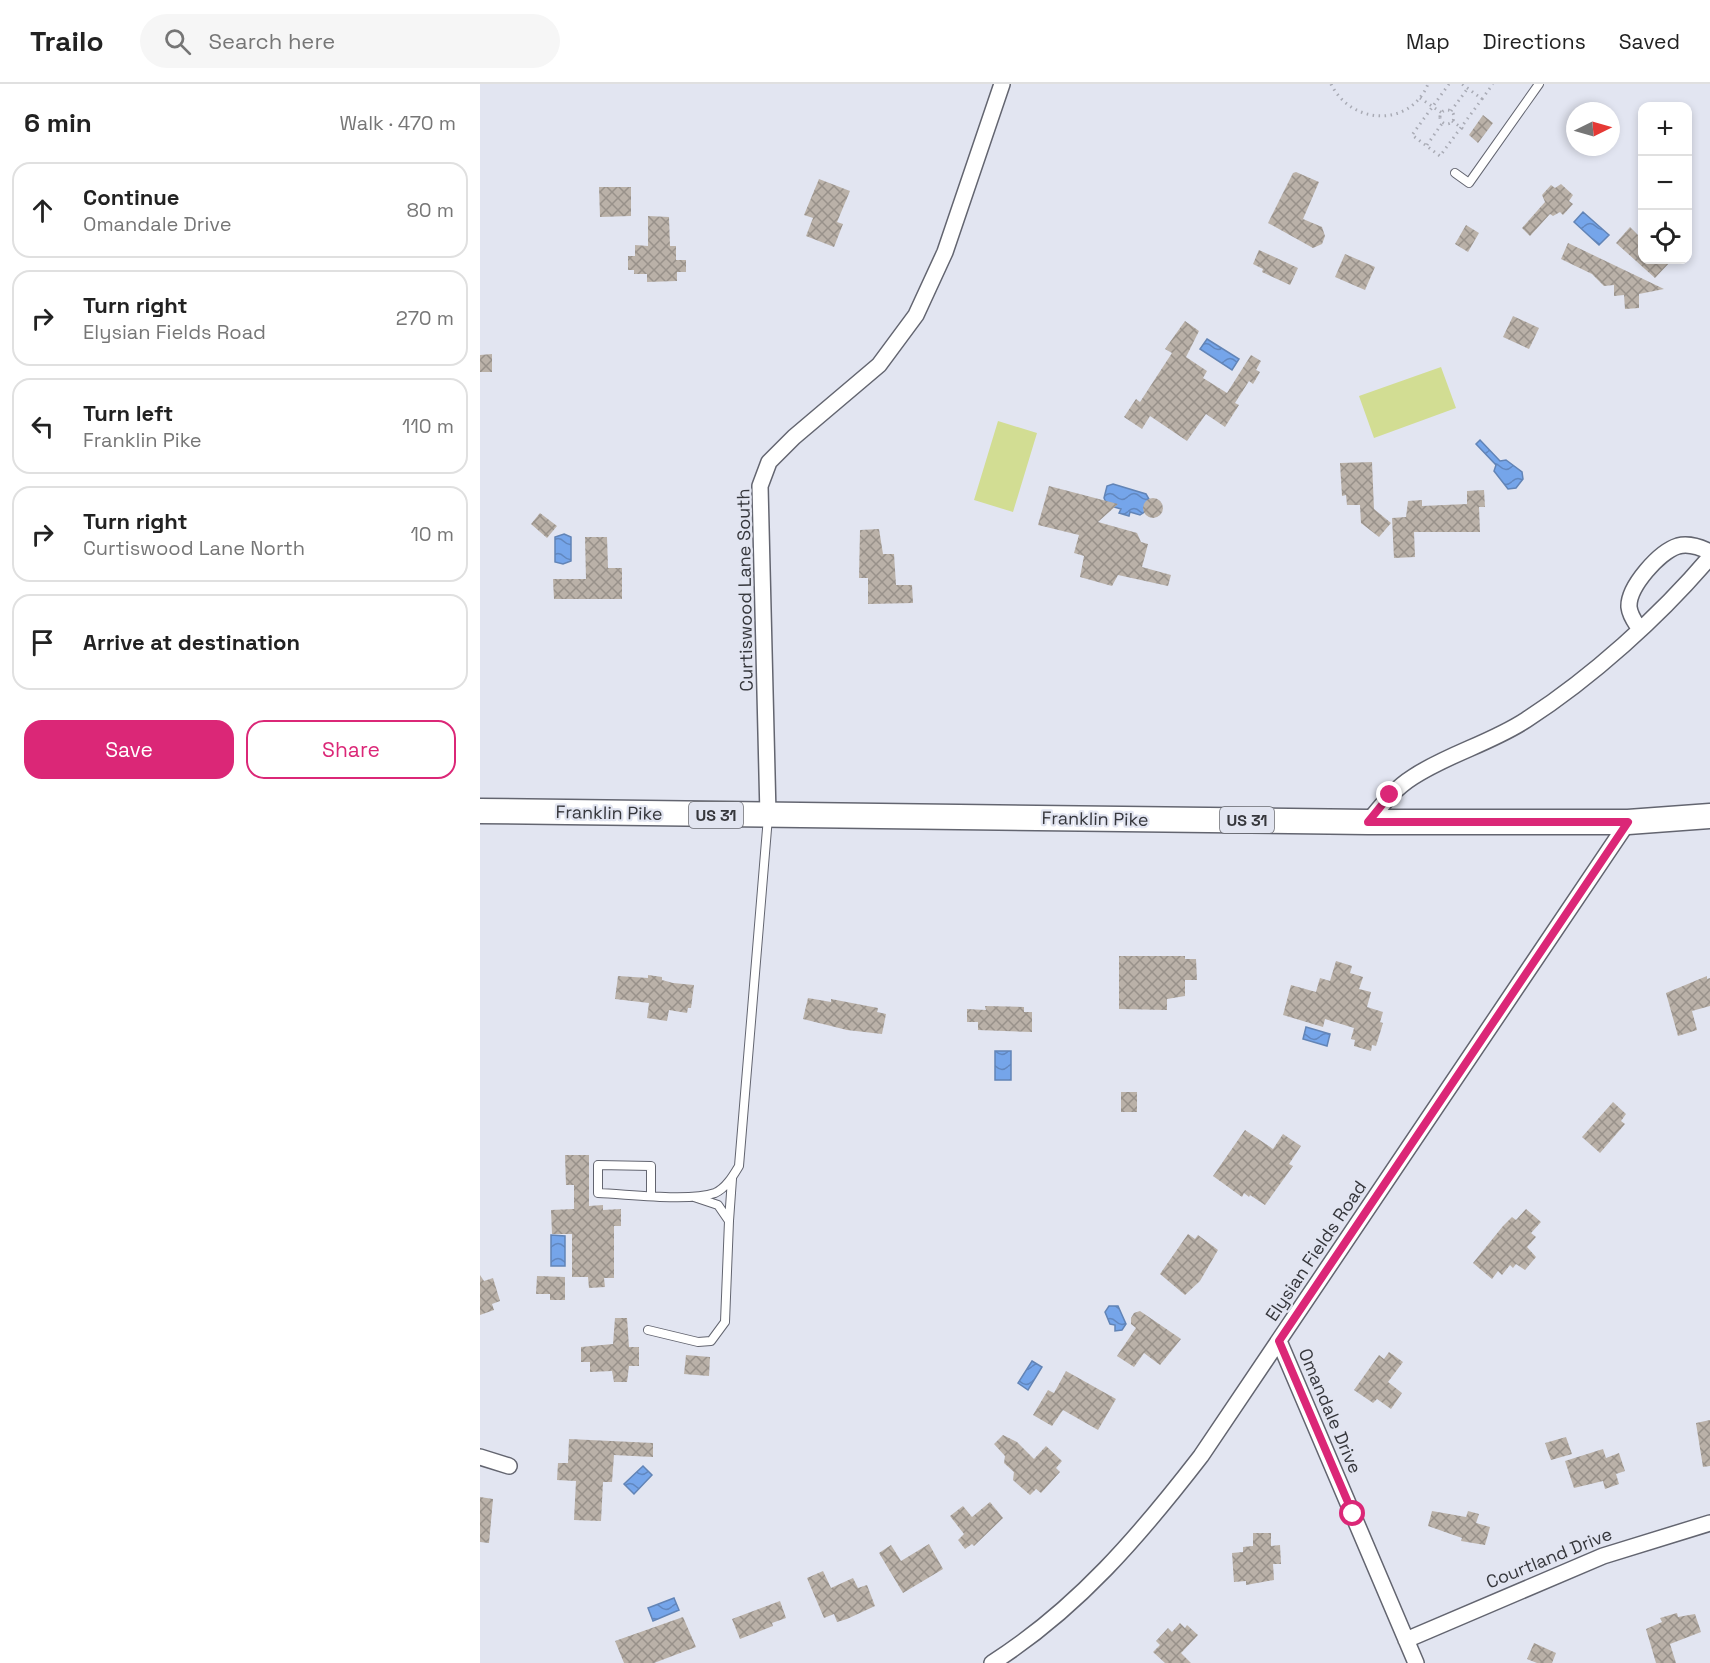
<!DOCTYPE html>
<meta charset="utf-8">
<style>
body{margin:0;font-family:"Space Grotesk",sans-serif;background:#f6f6f6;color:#222}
.controls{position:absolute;right:18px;top:18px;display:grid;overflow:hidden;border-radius:12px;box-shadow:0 3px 9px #0003}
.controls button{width:54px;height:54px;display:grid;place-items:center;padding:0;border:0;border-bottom:2px solid #e0e0e0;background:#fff;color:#222;font:30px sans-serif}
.compass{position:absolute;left:1086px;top:18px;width:54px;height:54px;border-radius:50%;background:#fff;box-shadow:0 3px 9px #0003;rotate:85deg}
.stop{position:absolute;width:18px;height:18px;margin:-14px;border:4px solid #db2777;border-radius:50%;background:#fff}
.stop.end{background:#db2777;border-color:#fff;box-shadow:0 2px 6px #0008}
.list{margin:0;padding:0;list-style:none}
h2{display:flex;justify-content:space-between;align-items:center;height:78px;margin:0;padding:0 24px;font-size:26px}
h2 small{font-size:20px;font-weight:400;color:#767676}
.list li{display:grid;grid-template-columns:39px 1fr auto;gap:18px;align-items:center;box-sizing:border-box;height:96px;margin:0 12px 12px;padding:0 12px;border:2px solid #e0e0e0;border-radius:18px}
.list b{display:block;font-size:22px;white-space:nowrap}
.list p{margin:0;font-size:20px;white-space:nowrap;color:#767676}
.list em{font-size:20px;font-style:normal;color:#767676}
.actions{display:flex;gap:12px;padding:18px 24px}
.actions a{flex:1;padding:14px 0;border:2px solid #db2777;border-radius:18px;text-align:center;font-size:21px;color:#db2777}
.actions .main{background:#db2777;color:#fff}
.icon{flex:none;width:33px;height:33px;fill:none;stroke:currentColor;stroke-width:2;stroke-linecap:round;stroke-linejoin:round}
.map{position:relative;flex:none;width:1230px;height:1579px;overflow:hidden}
header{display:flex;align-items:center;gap:36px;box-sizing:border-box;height:84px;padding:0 30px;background:#fff;border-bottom:2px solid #e0e0e0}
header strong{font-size:28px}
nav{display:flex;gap:33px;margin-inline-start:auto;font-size:21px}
.search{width:420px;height:54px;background:#f6f6f6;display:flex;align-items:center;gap:15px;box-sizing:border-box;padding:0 21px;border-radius:33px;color:#767676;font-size:22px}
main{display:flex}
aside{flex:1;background:#fff}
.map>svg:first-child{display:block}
</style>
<header>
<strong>Trailo</strong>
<div class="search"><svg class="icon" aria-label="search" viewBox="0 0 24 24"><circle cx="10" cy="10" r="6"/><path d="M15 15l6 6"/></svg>Search here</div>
<nav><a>Map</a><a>Directions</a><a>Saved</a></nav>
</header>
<main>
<aside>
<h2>6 min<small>Walk · 470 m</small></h2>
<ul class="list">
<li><svg class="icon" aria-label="ahead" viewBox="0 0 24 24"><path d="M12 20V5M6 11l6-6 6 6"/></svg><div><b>Continue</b><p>Omandale Drive</p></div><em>80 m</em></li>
<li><svg class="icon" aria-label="right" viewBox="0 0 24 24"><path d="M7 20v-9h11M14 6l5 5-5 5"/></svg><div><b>Turn right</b><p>Elysian Fields Road</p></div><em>270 m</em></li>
<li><svg class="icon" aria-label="left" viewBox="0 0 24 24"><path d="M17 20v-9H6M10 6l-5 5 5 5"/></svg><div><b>Turn left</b><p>Franklin Pike</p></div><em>110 m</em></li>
<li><svg class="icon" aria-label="right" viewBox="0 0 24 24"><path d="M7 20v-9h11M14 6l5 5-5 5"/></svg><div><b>Turn right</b><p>Curtiswood Lane North</p></div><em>10 m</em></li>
<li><svg class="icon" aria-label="arrive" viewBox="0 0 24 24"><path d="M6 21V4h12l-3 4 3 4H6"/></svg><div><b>Arrive at destination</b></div></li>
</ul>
<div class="actions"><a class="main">Save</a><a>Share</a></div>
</aside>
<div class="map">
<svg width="1230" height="1579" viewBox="0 0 1230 1579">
<defs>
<pattern id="water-waves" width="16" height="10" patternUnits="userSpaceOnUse" patternTransform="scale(1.5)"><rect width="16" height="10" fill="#75a5ea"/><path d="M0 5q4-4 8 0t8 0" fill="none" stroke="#6187bf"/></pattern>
<pattern id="building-cross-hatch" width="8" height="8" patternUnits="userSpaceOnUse" patternTransform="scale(1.5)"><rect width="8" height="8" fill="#bab1a8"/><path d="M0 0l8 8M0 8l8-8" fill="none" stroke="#98918a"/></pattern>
</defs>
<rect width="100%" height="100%" fill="#e2e5f1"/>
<!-- grass -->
<path fill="#d2dd93" d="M961 283 976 324 894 354 879 312Z
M518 337 557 349 533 428 494 416Z"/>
<!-- water -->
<path fill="url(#water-waves)" stroke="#6284b6" stroke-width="1.5" d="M1103 128 1129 151 1119 161 1094 138Z
M727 255 759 275 752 286 720 265Z
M1000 356 1020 377 1026 376 1042 388 1043 395 1036 404 1028 405 1014 387 1016 381 996 360Z
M633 400 666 410 669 415 666 427 660 431 650 428 649 432 639 429 641 425 627 421 624 414 627 402Z
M84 450 91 453V477L83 480 75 478V453Z
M826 943 850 950 847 962 823 955Z
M515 967H531V996H515Z
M71 1151 85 1152V1182H71Z
M629 1222H638L646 1240 642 1246 635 1247V1241L630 1240 625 1228Z
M552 1277 562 1283 548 1306 538 1299Z
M163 1382 172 1391 154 1410 144 1400Z
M194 1514 199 1526 173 1537 168 1524Z"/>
<!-- building -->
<path fill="url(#building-cross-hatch)" d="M1003 31 1013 39 998 59 989 51Z
M816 88 839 98 823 135 842 143 845 152 842 160 833 164 788 139 813 89Z
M339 95 370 107 357 138 363 140 354 163 326 152 333 134 324 131Z
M1081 100 1093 111 1089 117 1093 120 1083 131 1080 128 1073 132 1070 130 1050 152 1042 144 1065 118 1062 111 1071 101 1075 104Z
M119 103H151V132L120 133Z
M168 132 189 133 190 162H196V176H206V188H197V197L167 198V190H154V186H148V172H155V161L168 162Z
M986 141 999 149 988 168 975 160Z
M1150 143 1162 155V176H1192L1175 194 1136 159Z
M1088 159 1184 205 1159 210V224L1145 225 1144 211 1134 212V201L1124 202 1112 190 1081 175Z
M779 166 818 184 810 201 782 188 783 185 773 180Z
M865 170 895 183 885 206 855 193Z
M1033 232 1059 244 1049 265 1023 253Z
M705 237 719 247 706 273 727 287 723 294 747 309 771 271 781 277 776 286 780 288 773 300 769 297 755 319 759 321 745 343 726 330 707 357 670 332 662 345 644 333 656 315 660 318 692 269 685 265Z
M12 270V288H0V271Z
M892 378 894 425 911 439 899 453 881 439 880 421H867L866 411 862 412 860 379Z
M569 402 638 420 618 438 657 449 661 458 668 460 662 483 691 491 688 502 638 491 632 502 600 493 604 472 594 469 599 451 558 441Z
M1004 406 1005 423H999L1000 448H934L935 473 914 474 912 434 926 433 928 417 942 416V422L987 420V407Z
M663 424a10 10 0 1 1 20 0a10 10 0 1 1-20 0Z
M60 429 77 442 67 454 51 440Z
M399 445 403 470H414L416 501H432L433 519 388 520V494H379L380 446Z
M105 453H127L128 484H142V515H74L73 495H106Z
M639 872H705V875H716L717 896H705V912L687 915V926L639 925Z
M856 877 872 882 870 889 883 893 879 905 891 908 887 923 903 928 900 938 903 939 896 962 892 961 891 967 874 962 875 956 871 955 874 944 845 935 843 943 803 931 811 901 836 908 840 894 850 897Z
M168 891 182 893V896L193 899 214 901 211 924H208L207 929 189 926 187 937 167 934 169 919 135 915 138 892 168 894Z
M1227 892V895L1230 894V922L1212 927 1217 946 1198 952 1186 909Z
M328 914 351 918V915L398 924 397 928 406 930 402 950 367 946 323 935Z
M505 922 544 923V928H552V948L498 946V938H487V925L506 926Z
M641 1008H657V1028H641Z
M1133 1018 1146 1030 1141 1037 1145 1040 1120 1069 1102 1053Z
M765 1046 793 1065 803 1050 821 1062 809 1080 813 1082 785 1121 770 1111 769 1113 764 1109 762 1113 733 1092Z
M85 1071H109V1122L123 1121V1126L141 1125V1142H134V1194H124L125 1203 109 1204 108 1193H92V1150H72L71 1126 94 1125V1101H86Z
M1046 1125 1061 1138 1051 1149 1056 1153 1047 1163 1056 1173 1045 1186 1036 1180 1033 1184 1030 1181 1022 1191 1018 1187 1012 1195 993 1179 1023 1142 1032 1133 1036 1136Z
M708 1150 715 1155 718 1151 738 1166 720 1197 705 1211 680 1190Z
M0 1191 4 1197 13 1194 20 1217 12 1220 14 1226 0 1231Z
M57 1192 85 1193V1216H70V1210H56Z
M660 1227 701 1255 680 1281 664 1269 654 1283 637 1272 656 1244 651 1240V1234L654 1229Z
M135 1234H147L149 1263H159V1282H149L147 1298H134L132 1287 110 1288V1278H101V1263L133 1260Z
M909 1268 923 1278 908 1298 922 1309 911 1325 897 1315 893 1319 874 1306 899 1271 904 1275Z
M206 1271 230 1273 229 1292 204 1290Z
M586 1287 636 1315 618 1346 583 1326 572 1342 553 1331 568 1306 574 1309Z
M1230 1336V1382L1223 1383 1216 1339Z
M523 1351 537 1358 554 1375 566 1362 582 1377 576 1384 580 1388 561 1409 556 1405 550 1411 533 1396 534 1388 524 1379 525 1372 514 1360Z
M1086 1353 1092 1370 1071 1376 1065 1359Z
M89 1355 173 1359V1373L134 1371 132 1398H123L121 1437 94 1436 96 1397 77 1396 78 1379H88Z
M1123 1365 1126 1374 1139 1369 1145 1387 1136 1390 1139 1400 1125 1405 1123 1397 1094 1404 1085 1377Z
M0 1413 13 1415 9 1459 0 1458Z
M510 1418 523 1434 494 1462 492 1460 485 1465 478 1456 484 1450 470 1432 483 1422 492 1433Z
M952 1427 986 1433 988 1427 999 1430 996 1439 1010 1443 1005 1461 981 1457 982 1454 948 1442Z
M773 1449H791V1462L800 1461 801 1480H793L794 1496 766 1501V1497L754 1498 752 1469 763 1468V1463L773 1462Z
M449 1460 463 1485 423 1509 399 1469 411 1461 421 1477Z
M343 1487 351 1504 373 1494 378 1504 387 1501 395 1522 367 1535 357 1538 354 1530 344 1534 327 1494Z
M300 1517 306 1534 292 1539 293 1542 260 1555 252 1535Z
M1197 1529 1198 1533 1215 1530 1221 1548 1190 1560 1196 1579H1176L1166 1545 1182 1538 1180 1534Z
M203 1533 216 1563 174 1579H144L135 1557Z
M700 1539 705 1544 707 1541 718 1551 701 1569 711 1579H685L673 1568 680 1561 676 1557 688 1544 692 1548Z
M1054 1559 1076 1569 1072 1579H1057L1047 1575Z"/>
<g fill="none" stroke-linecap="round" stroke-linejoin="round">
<defs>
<path id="lane" d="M975 89 989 99 1059 0
M171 1111V1082L118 1081V1109C148 1110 209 1118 235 1109 246 1104 253 1092 259 1082L288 733
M249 1137 252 1095
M168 1246 218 1258 231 1257 245 1238 249 1137 238 1121 214 1113"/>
<path id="street" d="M1159 544C1155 538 1150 532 1149 523 1148 503 1179 468 1198 462 1209 459 1220 463 1230 468
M288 731 280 402 289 378 314 353 399 281 436 231 465 168 522 0
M888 738C902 721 914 705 933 693 968 670 1011 659 1046 636 1111 594 1180 532 1230 473
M799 1257 936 1579
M0 1373 29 1382
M926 1556 1123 1472 1230 1439
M512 1579C597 1525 660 1451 721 1372L1148 738"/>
<path id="primary" d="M0 727 888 738H1148L1230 732"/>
</defs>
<!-- lane casing -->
<use href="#lane" stroke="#636570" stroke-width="10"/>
<!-- street casing -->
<use href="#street" stroke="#636570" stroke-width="18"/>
<!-- primary casing -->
<use href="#primary" stroke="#636570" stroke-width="27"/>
<!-- path -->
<path stroke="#a9abb5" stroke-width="3" stroke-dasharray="1.5 4.5" stroke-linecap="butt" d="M851 0C871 41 930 44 948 0
M969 0 932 51 960 72 1002 15 982 0
M940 14 962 29
M1002 15 1013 0
M960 33a7 7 0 1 1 14 0a7 7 0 1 1-14 0Z
M971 27 988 4
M972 37 986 47
M947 61 963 38"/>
<!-- lane -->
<use href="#lane" stroke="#fff" stroke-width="8"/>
<!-- street -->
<use href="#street" stroke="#fff" stroke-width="15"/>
<!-- primary -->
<use href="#primary" stroke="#fff" stroke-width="24"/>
</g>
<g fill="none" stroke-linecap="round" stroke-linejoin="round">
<!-- route -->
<path stroke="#db2777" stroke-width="8" d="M873 1430 799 1257 1148 738H888L910 711"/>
</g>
<g text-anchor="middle" stroke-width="4.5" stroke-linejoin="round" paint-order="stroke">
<!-- shield labels -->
<g fill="#e2e5f1" stroke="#6a6b72" stroke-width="1.5">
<rect x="209" y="718" width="54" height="26" rx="4.5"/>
<rect x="740" y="723" width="54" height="26" rx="4.5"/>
</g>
<g font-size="16" font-weight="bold" fill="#36373c">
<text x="236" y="737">US 31</text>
<text x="767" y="742">US 31</text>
</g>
<!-- street labels -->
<g font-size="18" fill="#36373c" stroke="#e2e5f1">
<text transform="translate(265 506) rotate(-91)" y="6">Curtiswood Lane South</text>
<text transform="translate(129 729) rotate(1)" y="6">Franklin Pike</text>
<text transform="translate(615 735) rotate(1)" y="6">Franklin Pike</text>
<text transform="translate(836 1167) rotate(-56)" y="6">Elysian Fields Road</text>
<text transform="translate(850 1327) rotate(67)" y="6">Omandale Drive</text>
<text transform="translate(1069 1474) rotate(-22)" y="6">Courtland Drive</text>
</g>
</g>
</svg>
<div class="controls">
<button>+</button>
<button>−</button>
<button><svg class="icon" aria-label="locate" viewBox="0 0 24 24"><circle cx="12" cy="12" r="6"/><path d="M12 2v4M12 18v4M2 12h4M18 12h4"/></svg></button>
</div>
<svg class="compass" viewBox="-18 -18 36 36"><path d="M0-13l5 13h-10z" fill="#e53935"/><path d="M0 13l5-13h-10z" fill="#767676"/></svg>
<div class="stop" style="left:873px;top:1430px"></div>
<div class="stop end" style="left:910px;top:711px"></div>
</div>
</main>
